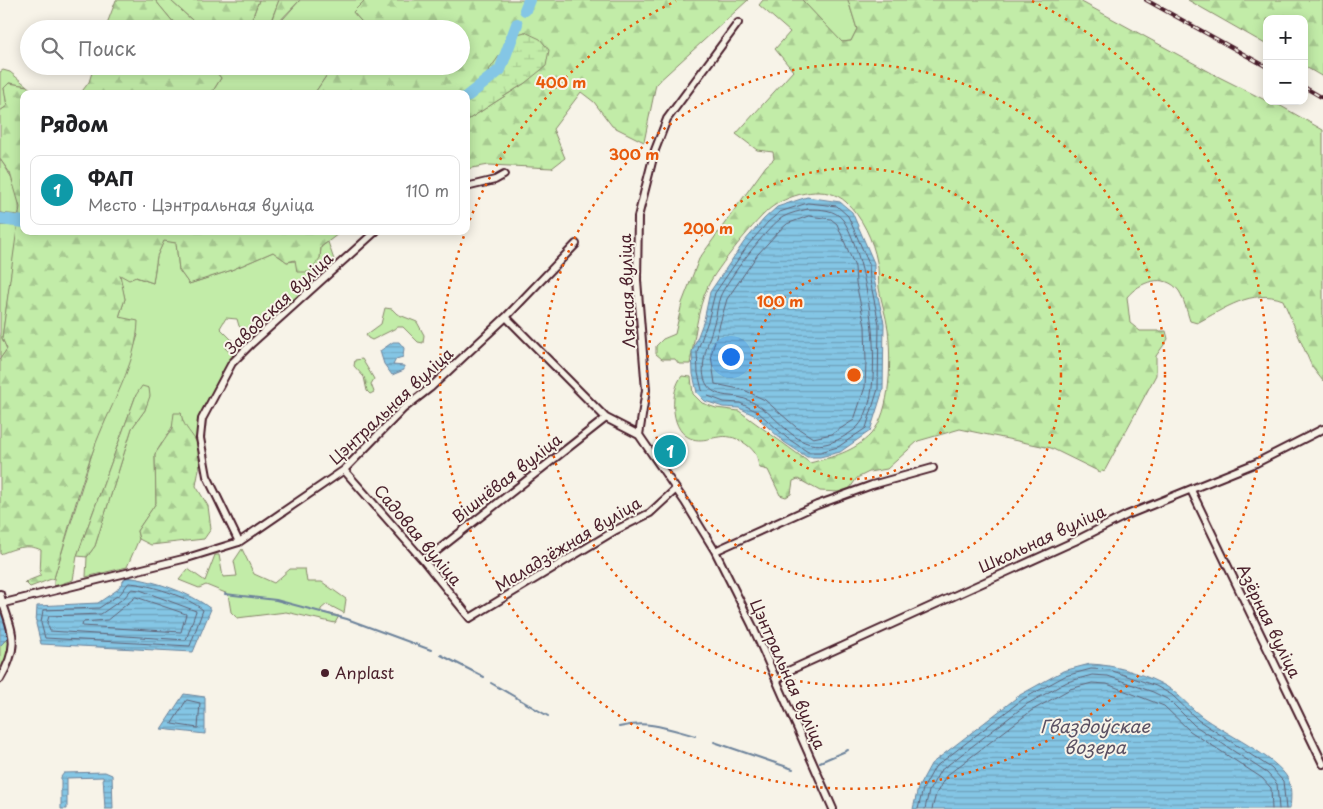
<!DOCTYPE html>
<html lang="ru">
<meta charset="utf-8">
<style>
body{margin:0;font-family:"Playpen Sans",sans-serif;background:#f6f6f6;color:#202124}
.controls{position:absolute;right:15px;top:15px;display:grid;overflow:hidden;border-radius:10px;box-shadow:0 2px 12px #0003}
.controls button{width:45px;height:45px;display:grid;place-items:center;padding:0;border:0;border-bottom:1px solid #e0e0e0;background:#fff;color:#202124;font:25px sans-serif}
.you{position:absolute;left:730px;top:356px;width:18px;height:18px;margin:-12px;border:4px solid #fff;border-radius:50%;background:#1a73e8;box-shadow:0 0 0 8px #1a73e833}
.badge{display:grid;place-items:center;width:32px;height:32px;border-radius:50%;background:#111827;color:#fff;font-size:16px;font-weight:700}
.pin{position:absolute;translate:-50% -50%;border:2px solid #fff;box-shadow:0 1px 5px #0006}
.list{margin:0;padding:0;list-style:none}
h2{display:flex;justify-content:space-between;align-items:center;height:65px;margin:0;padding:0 20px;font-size:21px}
h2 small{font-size:16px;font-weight:400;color:#757577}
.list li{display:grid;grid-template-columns:32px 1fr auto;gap:15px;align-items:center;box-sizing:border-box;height:70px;margin:0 10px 10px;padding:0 10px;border:1px solid #e0e0e0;border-radius:10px}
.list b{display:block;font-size:19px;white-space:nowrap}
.list p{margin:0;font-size:16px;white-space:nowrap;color:#757577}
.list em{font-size:16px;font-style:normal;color:#757577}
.icon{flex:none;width:28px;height:28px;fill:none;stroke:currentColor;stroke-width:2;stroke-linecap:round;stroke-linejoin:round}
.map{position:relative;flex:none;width:1323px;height:809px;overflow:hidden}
.search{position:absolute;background:#fff;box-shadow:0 2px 12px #0003;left:20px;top:20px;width:450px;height:55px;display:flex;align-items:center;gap:12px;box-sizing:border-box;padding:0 18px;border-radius:28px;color:#757577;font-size:19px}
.panel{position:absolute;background:#fff;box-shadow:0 2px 12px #0003;left:20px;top:90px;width:450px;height:145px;border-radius:10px}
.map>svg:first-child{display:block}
</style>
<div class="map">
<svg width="1323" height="809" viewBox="0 0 1323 809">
<defs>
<pattern id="forest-firs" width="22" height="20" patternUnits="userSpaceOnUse" patternTransform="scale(1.25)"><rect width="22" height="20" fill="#c2eca8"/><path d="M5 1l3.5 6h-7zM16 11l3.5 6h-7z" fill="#a8ca91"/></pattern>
<pattern id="wetland-marsh" width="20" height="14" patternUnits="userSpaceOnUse" patternTransform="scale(1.25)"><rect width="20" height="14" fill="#c2eca8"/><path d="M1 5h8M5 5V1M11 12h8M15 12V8" fill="none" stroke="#a8ca91"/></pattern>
<pattern id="water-rules" width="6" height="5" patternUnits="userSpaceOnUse" patternTransform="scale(1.25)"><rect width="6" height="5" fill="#84c6e5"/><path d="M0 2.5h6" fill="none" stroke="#6ea0ba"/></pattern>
</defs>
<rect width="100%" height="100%" fill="#f7f3e8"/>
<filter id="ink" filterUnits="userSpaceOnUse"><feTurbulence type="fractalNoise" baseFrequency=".02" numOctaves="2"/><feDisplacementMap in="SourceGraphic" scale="10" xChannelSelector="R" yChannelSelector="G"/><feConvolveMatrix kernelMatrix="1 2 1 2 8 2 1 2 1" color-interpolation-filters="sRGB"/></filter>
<g filter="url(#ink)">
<!-- green -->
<path fill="#c2eca8" stroke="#86866a" d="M155 0H170L202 29H179Z
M259 0H279L269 26 272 29H248Z
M300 0H365L353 12 368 29H274Z
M802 0H848L857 29 851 41 841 42Z
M211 66H333L314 94H211L221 78Z
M3 70 10 72 27 86 9 83 4 88 7 106 0 111V72Z
M0 159C11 174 21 196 19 215L0 213Z
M0 225 18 226 2 338 7 349 0 359Z
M164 240 176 243 179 270 189 284 229 271 273 252 287 262 320 258 321 247 328 242 335 263 250 338 239 326 237 319 226 318 220 328 232 340 225 348 233 355 198 418 197 443 183 426 181 413 155 454 156 503 137 531 139 539 127 567 86 577 87 557 95 546 132 428 145 410 136 395 77 556 73 580 54 586V578L95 444 128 366 138 335 119 317 125 299 119 275 135 277 153 283 157 256Z
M385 308 392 309 397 314 417 322 424 335 423 343 418 342 403 327H398L372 340 368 338 366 335 381 324Z
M242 549 254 574 274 583 290 569H305L307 582H322L346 599 344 613 327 604 321 609V612L339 616 335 623 286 612 237 618 231 612 228 594 206 585 199 588 179 580 188 569 205 581 215 555H219L223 577 237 576 234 561Z
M10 636 8 654 0 672V646Z"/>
<!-- forest -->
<path fill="url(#forest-firs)" stroke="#86866a" d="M116 0H155L179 29H105Z
M170 0H259L248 29H202Z
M279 0H300L272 29 269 27Z
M365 0H748L656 84 644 142 612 126 594 102 581 92 553 129 565 158 552 168 489 165 466 169V121L525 83 482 80 466 97V94H314L333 66H461V29H368L353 12Z
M763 0H802L842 42 851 41 857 29 848 0H1078L1219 77 1267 101 1279 105 1323 130V381L1312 367 1283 300C1252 288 1224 309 1197 323L1190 321C1187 312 1184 299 1179 291 1165 272 1139 282 1127 297L1130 323 1140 331H1166L1168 339 1156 356V375L1105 470 1100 472 1051 448 960 429 918 441 887 469 869 472 857 478 850 488 838 492 820 491 798 479 793 481 791 494 786 497 780 495 768 470 760 468C758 464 758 461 757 457 754 448 739 438 730 437 716 434 702 445 688 437 670 428 670 390 682 376L691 377 693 394 702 403 716 408 739 411 810 463C832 457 854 452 871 434 892 412 891 358 888 329 886 315 881 301 879 288 878 279 879 270 877 262 873 240 862 217 846 202 827 184 792 193 772 207 757 218 716 269 708 286 697 309 695 339 690 364H679L675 359H662L656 354V346L663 339 675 334 682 303 699 259 766 166 774 159 773 152 757 150 736 134 793 71 775 49 790 32 759 5Z
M1188 0H1323V77L1304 66V19H1267V45Z
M94 66H211L221 78 211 94H80L89 82Z
M9 83 27 86 37 94H24V231H342L321 247 320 258 310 272H297L295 260 287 262 273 252 229 271 189 284 179 270 176 243 164 241 157 256 153 283 136 277 129 280 120 275 125 299 119 317 138 321C137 363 111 404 96 443 79 486 68 533 54 578L30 587 25 582 40 576 41 550C27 543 14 549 0 554V359L7 349 2 338 20 207 10 173 0 159V111L7 106 4 88Z
M362 359 374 379 371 384 374 392 370 394 367 391 364 377 354 366 355 360Z
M142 386 149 388 150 396 145 410 132 428 95 546 87 557 77 556 136 395Z
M174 413H181C183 426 189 430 196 441 204 454 198 472 196 486L208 506 211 529 204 539 151 545 139 539 137 531 156 503 155 454 172 429Z"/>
<!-- wetland -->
<path fill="url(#wetland-marsh)" stroke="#86866a" d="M525 32 540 39 549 50 546 66 525 83 466 121V97L482 80 514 35Z"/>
<!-- water -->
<path fill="url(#water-rules)" stroke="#6d839b" d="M807 197 840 202 852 212 874 263V279L884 323 883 390 870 431 840 452 820 457H807L784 442 756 416 739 408 723 407 705 401 697 393 693 374 692 352 704 320 710 292 744 242 764 219 777 207Z
M0 213 9 215 12 221 7 225H0Z
M393 342H399L404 348 403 357 396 359 393 365 404 366V370L392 375 384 364 380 351Z
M126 577C152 580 190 592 211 609L193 652 41 644 36 624 37 606 98 603 117 590Z
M0 613 4 615 8 637 0 646Z
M1090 664C1114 665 1138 672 1160 683 1177 691 1187 705 1201 716 1222 732 1277 757 1288 779 1292 787 1291 800 1290 809H913L918 788 931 764 1020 695 1063 671Z
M184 694 205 697V734L161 729Z
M105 772 112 775 113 809H105L103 777 67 778V809H61V777L64 773Z"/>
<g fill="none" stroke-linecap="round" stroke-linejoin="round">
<!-- shore -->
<path stroke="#616275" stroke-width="1" d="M808 203 837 206 848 216 869 264 870 280 879 324 878 389 866 428 838 447 820 452H808L787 438 758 412 740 403 724 402 708 396 702 390 698 373 697 352 708 321 715 293 748 245 768 222 780 212Z
M808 209C820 209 835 209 843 220 867 253 892 402 854 430 790 476 786 400 730 396 687 393 707 348 714 323 717 315 717 305 720 297 726 281 768 226 783 217 790 213 800 211 808 209Z
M809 216 831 219 837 224 855 267 856 283 865 326 866 361 865 387 854 420 832 434 813 438 796 427 765 400 744 390 715 384 711 355 727 299 758 254 778 232 787 224Z
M129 583C149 584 188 597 203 610L190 646 45 638 41 623 43 610 99 608 120 594Z
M132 589 140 590 196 611 186 640 50 631 47 623 49 616 101 614 124 598Z
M136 597 186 614 181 632 82 626 83 622 107 620Z
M187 700 200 703 198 728 172 724Z
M918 809 923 789 935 767 1023 699 1065 676 1091 669 1110 670 1156 686 1172 695 1198 720 1271 768 1283 781 1286 809
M925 809 929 791 940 771 1027 704 1067 682 1092 675 1108 676 1153 692 1169 700 1194 725 1267 773 1277 784 1279 809
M932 809 936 794 946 776 1031 711 1070 689 1092 683 1107 684 1164 706 1190 731 1262 778 1271 788 1272 809"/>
<!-- stream -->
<path stroke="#6d839b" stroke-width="2" d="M225 594 276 600 347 619 431 650
M441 655 484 677
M491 683 548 716
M619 727C648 720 667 728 695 736
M714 742 793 769
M820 762 848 750"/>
<!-- river -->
<path stroke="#84c6e5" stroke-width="12" d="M525 10 529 0
M466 97 500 70 517 24
M0 219 24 222"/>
<defs>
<path id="minor" d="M466 187 495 180 504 175
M506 317 576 244
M639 435 646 390 637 280 638 217 655 150 667 119 738 23
M344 470 424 561 470 618 616 530 650 513 676 489
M1191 490 1323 764
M239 542 207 476 200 438 202 419 232 363 252 343 376 231
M715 551 817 505 872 485 933 468
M424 561 606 418
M0 594C11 632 22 641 0 679
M0 604 187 558 239 542 344 470 403 409 430 388 506 317 606 418 639 435 685 502 715 551 752 625 833 809
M777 681 786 672 1075 541 1127 515 1256 463 1323 429"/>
</defs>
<!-- minor casing -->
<use href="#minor" stroke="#4a1f2b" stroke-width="10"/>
<!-- minor -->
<use href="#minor" stroke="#f7f3e8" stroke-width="6"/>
<defs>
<path id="rail" d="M1146 0 1267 67
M1304 87 1323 98"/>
</defs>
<!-- rail casing -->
<use href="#rail" stroke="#4a1f2b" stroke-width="4"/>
<!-- rail -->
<use href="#rail" stroke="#f7f3e8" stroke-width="2" stroke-dasharray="5.5" stroke-linecap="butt"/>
</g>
</g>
<!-- distance rings -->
<g fill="none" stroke="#e8590c" stroke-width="2.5" stroke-dasharray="2.5 5">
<circle cx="854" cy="375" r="104"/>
<circle cx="854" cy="375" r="207"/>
<circle cx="854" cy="375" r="311"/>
<path d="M467 227A414 414 0 0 1 676 1M1032 1A414 414 0 1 1 465 233"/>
</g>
<!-- markers -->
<circle fill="#4a1f2b" stroke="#f7f3e8" stroke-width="2" cx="325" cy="673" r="5"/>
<g text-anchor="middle" stroke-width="4" stroke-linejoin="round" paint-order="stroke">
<!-- street labels -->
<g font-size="16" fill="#4a1f2b" stroke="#f7f3e8">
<text transform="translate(627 291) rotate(-92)" y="6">Лясная вуліца</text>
<text transform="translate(279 303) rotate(-43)" y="6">Заводская вуліца</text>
<text transform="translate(391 406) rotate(-43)" y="6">Цэнтральная вуліца</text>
<text transform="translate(507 478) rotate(-38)" y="6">Вішнёвая вуліца</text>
<text transform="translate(418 535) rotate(50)" y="6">Садовая вуліца</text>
<text transform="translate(1042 539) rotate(-25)" y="6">Школьная вуліца</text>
<text transform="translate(568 544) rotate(-31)" y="6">Маладзёжная вуліца</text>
<text transform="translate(1269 621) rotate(64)" y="6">Азёрная вуліца</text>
<text transform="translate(788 674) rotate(66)" y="6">Цэнтральная вуліца</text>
</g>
<!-- poi labels -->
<g font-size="16" fill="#4a1f2b" stroke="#f7f3e8" text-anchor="start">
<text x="335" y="679">Anplast</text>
</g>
<!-- water labels -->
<g font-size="18" font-style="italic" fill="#5b5163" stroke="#f7f3e8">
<text x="1095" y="733">Гваздоўскае<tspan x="1095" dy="21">возера</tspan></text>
</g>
</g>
<circle cx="854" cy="375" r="8" fill="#e8590c" stroke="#f7f3e8" stroke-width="2.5"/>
<g font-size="15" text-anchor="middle" font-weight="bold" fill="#e8590c" stroke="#f7f3e8" stroke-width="4" stroke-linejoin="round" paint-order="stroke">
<text x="561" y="88">400 m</text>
<text x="634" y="160">300 m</text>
<text x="708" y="234">200 m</text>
<text x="780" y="307">100 m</text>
</g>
</svg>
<div class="controls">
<button>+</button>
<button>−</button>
</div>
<div class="you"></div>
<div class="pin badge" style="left:670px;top:451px;background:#0f9aa8">1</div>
<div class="search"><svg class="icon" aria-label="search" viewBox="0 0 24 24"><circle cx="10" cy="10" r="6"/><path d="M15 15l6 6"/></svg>Поиск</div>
<section class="panel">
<h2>Рядом<small></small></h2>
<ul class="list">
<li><span class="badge" style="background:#0f9aa8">1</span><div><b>ФАП</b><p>Место · Цэнтральная вуліца</p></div><em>110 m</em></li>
</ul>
</section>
</div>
